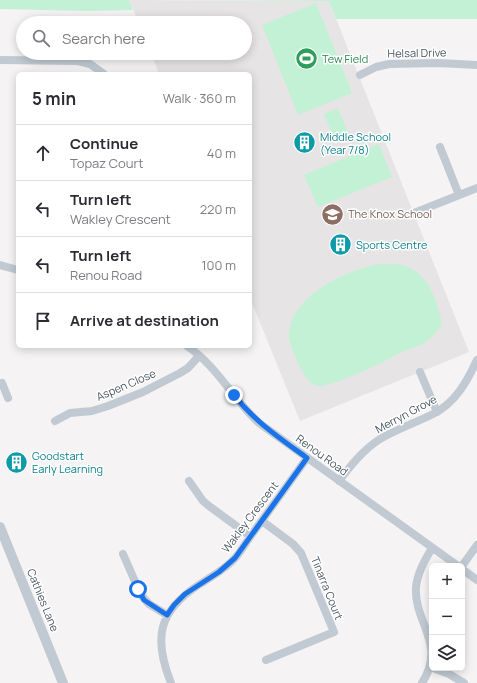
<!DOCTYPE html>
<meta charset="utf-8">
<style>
body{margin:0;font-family:Manrope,sans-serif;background:#f2f2f3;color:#2b2b33}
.controls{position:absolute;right:12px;bottom:12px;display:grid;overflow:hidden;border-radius:6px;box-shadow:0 2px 10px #0003}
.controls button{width:36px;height:36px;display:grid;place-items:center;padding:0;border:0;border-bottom:1px solid #e1e1e2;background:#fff;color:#2b2b33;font:20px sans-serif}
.stop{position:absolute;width:12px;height:12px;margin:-9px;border:3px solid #1a73e8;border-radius:50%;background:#fff}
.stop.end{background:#1a73e8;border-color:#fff;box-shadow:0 1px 4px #0008}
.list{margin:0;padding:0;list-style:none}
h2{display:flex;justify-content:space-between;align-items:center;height:52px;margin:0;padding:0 16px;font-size:17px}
h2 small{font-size:13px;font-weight:400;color:#7c7c81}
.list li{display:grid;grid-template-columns:26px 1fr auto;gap:12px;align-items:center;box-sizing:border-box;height:56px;padding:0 16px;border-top:1px solid #e1e1e2}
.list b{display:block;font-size:15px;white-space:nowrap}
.list p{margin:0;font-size:13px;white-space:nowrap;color:#7c7c81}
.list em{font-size:13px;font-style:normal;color:#7c7c81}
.icon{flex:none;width:22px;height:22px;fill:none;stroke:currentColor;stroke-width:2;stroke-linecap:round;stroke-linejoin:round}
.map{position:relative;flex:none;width:477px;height:683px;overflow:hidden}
.search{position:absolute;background:#fff;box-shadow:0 2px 10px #0003;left:16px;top:16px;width:236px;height:44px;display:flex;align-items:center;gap:10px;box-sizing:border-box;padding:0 14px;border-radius:22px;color:#7c7c81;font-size:15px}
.panel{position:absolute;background:#fff;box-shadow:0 2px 10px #0003;left:16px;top:72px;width:236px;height:276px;border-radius:6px}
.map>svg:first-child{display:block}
</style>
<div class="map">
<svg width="477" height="683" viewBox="0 0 477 683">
<rect width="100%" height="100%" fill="#f5f3f3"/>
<!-- education -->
<path fill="#e6e4e5" d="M129 0 329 1 469 352 300 421 250 298V74H159L151 53H245V23H139Z"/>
<!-- green -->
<path fill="#c3f1d5" d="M0 0H129L133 10 88 11 0 9Z
M184 0H477V19H336L329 1Z
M316 3 352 93 298 115 262 25Z
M338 108 349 135 335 141 324 114Z
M379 144 392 177 318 207 304 175Z
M380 264C412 262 427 274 437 305 439 312 442 319 441 326 437 331 432 338 426 342 421 346 413 347 407 350 399 353 392 357 385 361 372 367 330 388 317 386 307 383 302 371 298 363 295 355 290 346 289 337 289 296 346 270 380 264Z"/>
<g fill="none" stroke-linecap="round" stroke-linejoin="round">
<!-- minor -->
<path stroke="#c1cad2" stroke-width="8" d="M0 60 78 61 90 64 104 74
M360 75 376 67 389 64 438 63 477 65
M440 147 459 195
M414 213 477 188
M0 265 18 270
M187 346C217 366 233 399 259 423L458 566
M420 372 437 412
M2 383 8 398
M55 421 70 413 92 411 108 406 143 392 180 373 188 368 199 356
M189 481 203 501 209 506 250 536
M339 481C351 465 363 450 380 439 397 429 415 423 433 414 455 403 467 382 477 360
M262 521 293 544 301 553 334 632 266 660
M123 554 141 595 149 604 167 615
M462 566 477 545
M462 569 477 580
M430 667 449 674 464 683
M171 683C153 638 158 611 200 584 212 576 226 569 236 557 241 551 245 544 250 537 269 511 288 484 307 458
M422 683C447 644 414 623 416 588 417 573 425 560 432 548"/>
<!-- tertiary -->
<path stroke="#c1cad2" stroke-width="10" d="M0 527 63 683"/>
</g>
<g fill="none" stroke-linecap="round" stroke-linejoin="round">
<!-- route -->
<path stroke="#1a73e8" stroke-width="5" d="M138 589 144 600 167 615 174 605 185 594 219 572 235 558 307 458C281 439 254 421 234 395"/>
</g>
<!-- icons -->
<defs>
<symbol id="stadium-disc" viewBox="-11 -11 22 22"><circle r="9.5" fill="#2e9e5b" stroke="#fff"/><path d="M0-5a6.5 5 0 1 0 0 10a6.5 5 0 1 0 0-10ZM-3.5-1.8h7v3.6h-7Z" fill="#fff"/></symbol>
<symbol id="building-disc" viewBox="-11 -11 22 22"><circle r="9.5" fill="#0f9aa8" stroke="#fff"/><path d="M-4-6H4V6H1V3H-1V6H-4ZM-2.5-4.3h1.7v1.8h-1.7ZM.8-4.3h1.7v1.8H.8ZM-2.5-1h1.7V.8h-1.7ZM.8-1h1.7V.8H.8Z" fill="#fff"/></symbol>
<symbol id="school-disc" viewBox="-11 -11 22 22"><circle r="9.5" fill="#8d6e63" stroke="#fff"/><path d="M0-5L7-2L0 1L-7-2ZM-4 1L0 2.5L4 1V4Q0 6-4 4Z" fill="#fff"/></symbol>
</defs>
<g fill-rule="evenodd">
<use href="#stadium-disc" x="294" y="46" width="25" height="25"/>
<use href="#building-disc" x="292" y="130" width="25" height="25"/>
<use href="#school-disc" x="320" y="202" width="25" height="25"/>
<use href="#building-disc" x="328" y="232" width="25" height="25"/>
<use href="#building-disc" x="4" y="450" width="25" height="25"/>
</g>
<g text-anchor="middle" stroke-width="3" stroke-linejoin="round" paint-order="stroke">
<!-- street labels -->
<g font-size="11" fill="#4a5661" stroke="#fff">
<text transform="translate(417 53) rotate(-1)" y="4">Helsal Drive</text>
<text transform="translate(126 385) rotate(-23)" y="4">Aspen Close</text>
<text transform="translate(406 414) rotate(-28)" y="4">Merryn Grove</text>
<text transform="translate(322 455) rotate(36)" y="4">Renou Road</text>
<text transform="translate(250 517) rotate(-53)" y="4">Wakley Crescent</text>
<text transform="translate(327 588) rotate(68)" y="4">Tinarra Court</text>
<text transform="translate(43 600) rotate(68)" y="4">Cathies Lane</text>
</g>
<!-- leisure labels -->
<g font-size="11" fill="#27864d" stroke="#fff" text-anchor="start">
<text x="322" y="63">Tew Field</text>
</g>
<!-- culture labels -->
<g font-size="11" fill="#0d838f" stroke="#fff" text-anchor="start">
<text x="320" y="141">Middle School<tspan x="320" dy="13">(Year 7/8)</tspan></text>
<text x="356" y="249">Sports Centre</text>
<text x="32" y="460">Goodstart<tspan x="32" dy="13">Early Learning</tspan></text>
</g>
<!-- education labels -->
<g font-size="11" fill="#785e54" stroke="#fff" text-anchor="start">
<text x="348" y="218">The Knox School</text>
</g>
</g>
</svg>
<div class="controls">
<button>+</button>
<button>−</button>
<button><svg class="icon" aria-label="layers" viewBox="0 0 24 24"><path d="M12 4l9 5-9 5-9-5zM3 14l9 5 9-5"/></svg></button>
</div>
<div class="stop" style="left:138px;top:589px"></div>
<div class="stop end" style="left:234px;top:395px"></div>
<div class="search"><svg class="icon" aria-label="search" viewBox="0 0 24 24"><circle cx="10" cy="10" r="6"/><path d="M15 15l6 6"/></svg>Search here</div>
<section class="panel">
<h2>5 min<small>Walk · 360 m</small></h2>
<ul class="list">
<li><svg class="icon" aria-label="ahead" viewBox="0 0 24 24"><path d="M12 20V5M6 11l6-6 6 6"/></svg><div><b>Continue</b><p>Topaz Court</p></div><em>40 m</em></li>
<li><svg class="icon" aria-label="left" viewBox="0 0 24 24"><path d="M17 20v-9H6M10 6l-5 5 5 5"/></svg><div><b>Turn left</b><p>Wakley Crescent</p></div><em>220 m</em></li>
<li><svg class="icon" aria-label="left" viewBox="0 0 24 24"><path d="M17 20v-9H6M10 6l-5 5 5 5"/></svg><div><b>Turn left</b><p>Renou Road</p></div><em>100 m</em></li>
<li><svg class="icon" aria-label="arrive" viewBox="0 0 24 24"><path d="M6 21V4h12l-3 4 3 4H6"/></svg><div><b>Arrive at destination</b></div></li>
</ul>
</section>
</div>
